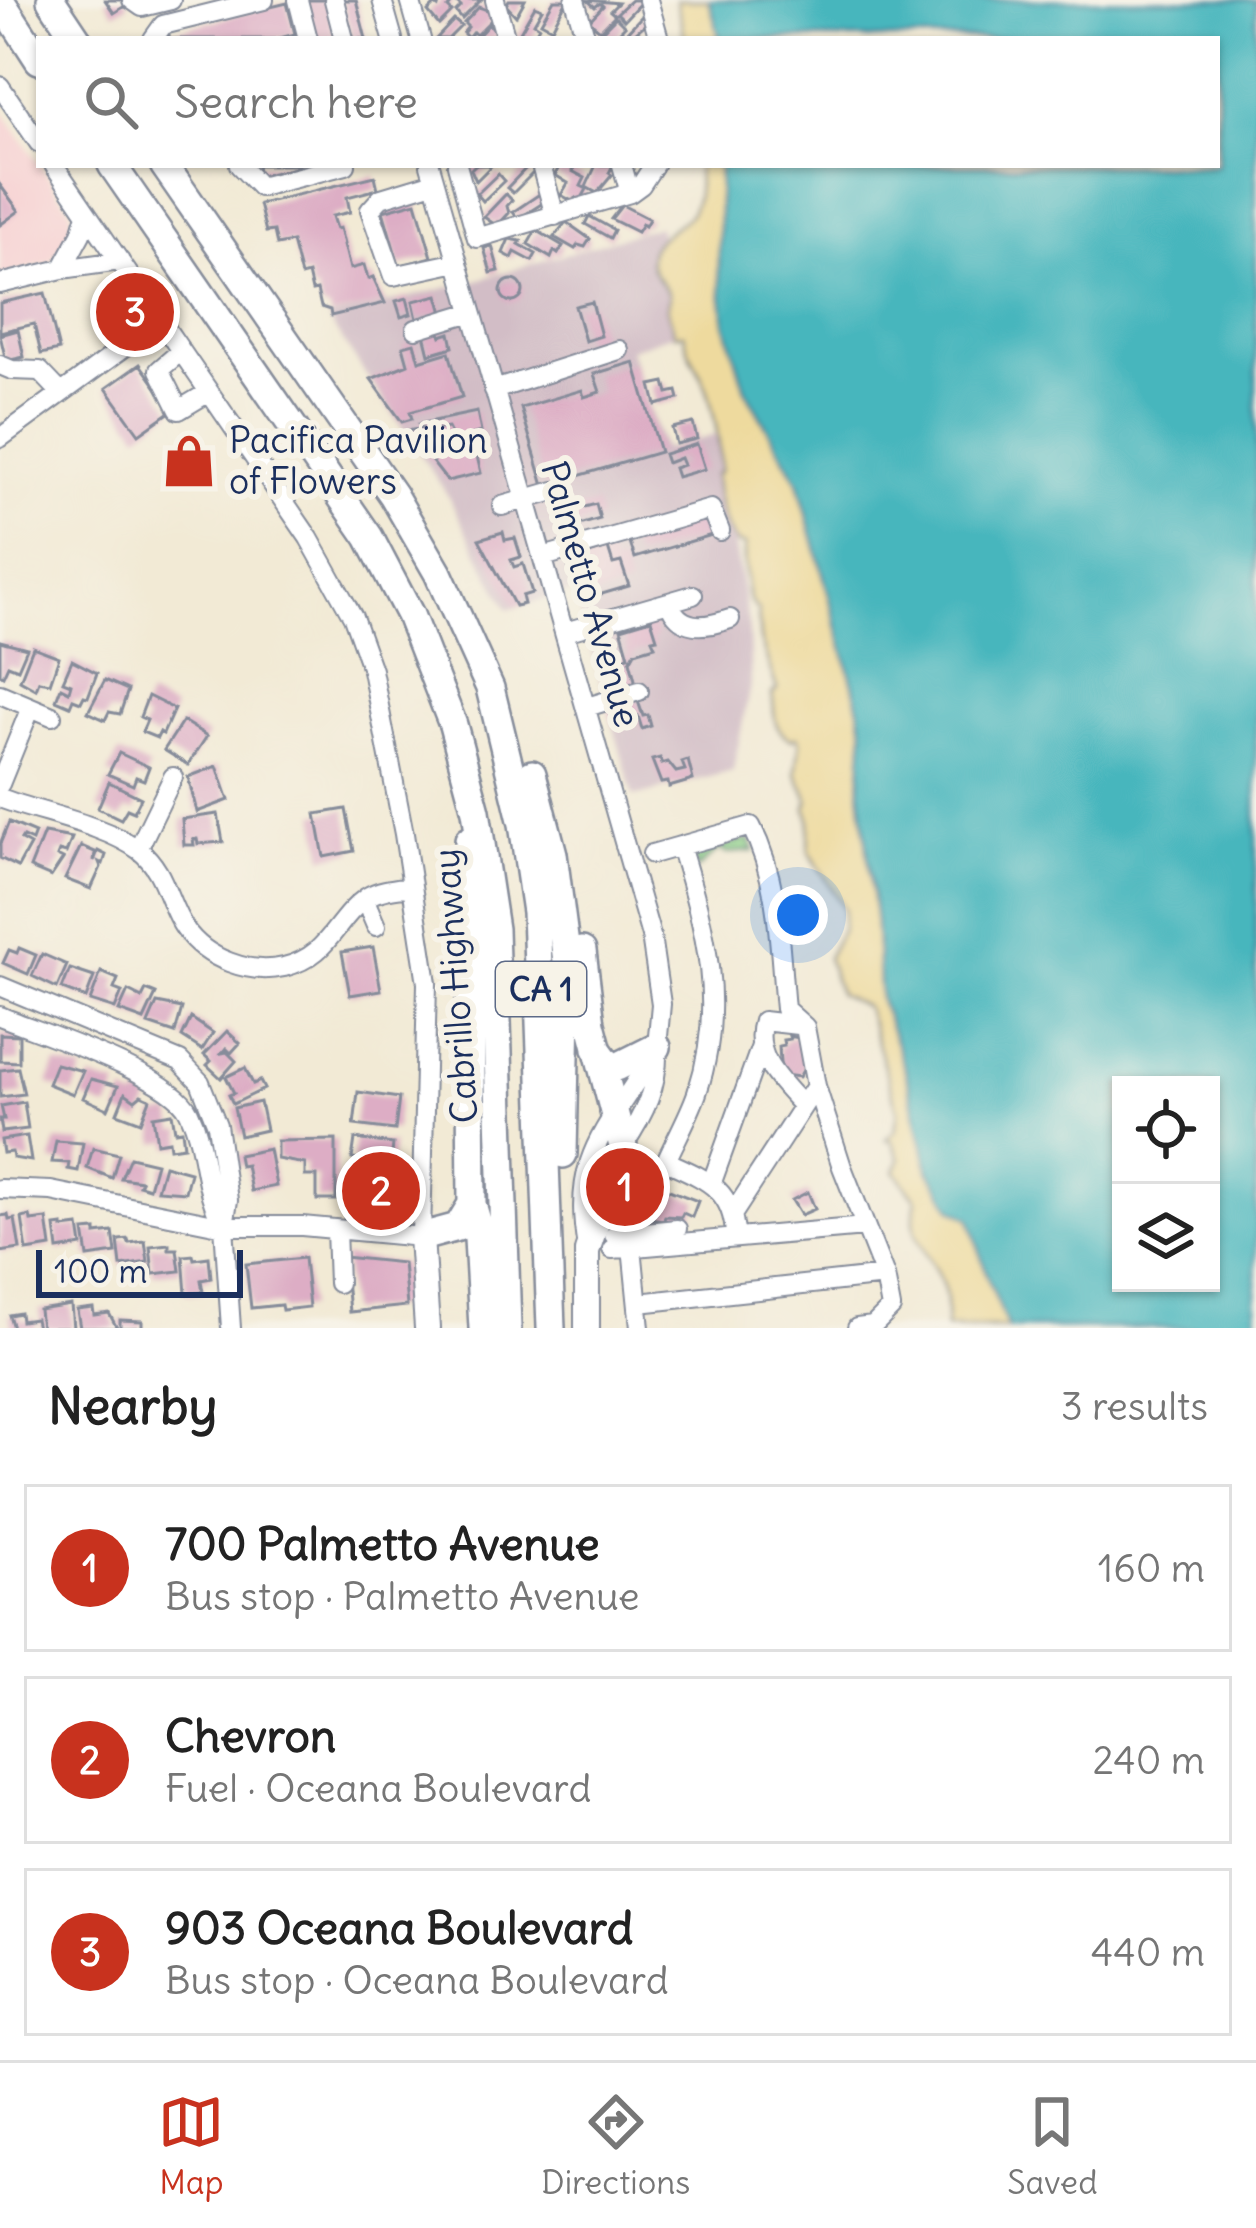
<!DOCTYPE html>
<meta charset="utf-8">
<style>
body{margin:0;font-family:Delius,sans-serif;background:#f2f2f2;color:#222}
.controls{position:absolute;right:36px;bottom:36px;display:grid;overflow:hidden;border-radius:0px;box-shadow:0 3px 9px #0004}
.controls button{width:108px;height:108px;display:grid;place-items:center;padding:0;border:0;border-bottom:3px solid #e0e0e0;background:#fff;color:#222;font:60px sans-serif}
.scale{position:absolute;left:36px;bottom:30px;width:207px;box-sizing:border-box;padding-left:12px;border:6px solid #1b2f5e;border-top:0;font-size:33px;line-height:42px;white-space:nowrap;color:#1b2f5e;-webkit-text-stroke:9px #f7f3e8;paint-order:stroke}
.you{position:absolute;left:798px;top:915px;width:42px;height:42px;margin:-30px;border:9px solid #fff;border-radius:50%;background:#1a73e8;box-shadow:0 0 0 18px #1a73e833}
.badge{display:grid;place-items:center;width:78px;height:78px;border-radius:50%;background:#c8321e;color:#fff;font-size:39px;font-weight:700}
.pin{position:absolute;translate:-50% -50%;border:6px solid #fff;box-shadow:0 3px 12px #0006}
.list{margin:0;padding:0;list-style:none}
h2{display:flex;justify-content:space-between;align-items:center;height:156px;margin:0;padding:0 48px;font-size:51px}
h2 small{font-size:39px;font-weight:400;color:#767676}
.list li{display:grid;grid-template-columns:78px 1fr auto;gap:36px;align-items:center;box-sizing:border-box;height:168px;margin:0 24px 24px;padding:0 24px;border:3px solid #e0e0e0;border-radius:0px}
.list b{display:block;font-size:45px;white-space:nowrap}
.list p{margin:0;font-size:39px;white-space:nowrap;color:#767676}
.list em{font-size:39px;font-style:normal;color:#767676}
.icon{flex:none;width:66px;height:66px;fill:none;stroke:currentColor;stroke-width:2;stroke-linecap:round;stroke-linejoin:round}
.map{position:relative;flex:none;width:1256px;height:1328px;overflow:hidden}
.search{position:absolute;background:#fff;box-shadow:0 3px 9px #0004;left:36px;right:36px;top:36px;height:132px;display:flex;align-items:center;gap:30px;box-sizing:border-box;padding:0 42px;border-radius:0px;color:#767676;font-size:45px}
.sheet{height:732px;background:#fff}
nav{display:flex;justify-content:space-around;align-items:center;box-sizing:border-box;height:168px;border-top:3px solid #e0e0e0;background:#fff;font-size:33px;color:#767676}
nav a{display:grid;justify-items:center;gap:6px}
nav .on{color:#c8321e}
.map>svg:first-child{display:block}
</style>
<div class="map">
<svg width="1256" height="1328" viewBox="0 0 1256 1328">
<rect width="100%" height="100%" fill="#f7f3e8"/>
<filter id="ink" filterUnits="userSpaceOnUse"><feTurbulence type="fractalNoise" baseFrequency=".00833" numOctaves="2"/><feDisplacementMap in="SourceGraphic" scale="24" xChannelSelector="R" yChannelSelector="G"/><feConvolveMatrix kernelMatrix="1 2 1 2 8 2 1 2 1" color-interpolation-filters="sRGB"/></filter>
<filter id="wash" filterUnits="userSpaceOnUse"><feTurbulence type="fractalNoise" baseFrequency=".004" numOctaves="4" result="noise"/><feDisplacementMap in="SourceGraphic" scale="48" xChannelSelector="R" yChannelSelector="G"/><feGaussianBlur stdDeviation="2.7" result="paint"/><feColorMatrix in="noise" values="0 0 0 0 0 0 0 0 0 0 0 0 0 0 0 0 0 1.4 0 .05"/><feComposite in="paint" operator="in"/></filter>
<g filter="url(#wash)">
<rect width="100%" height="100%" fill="#f2ead5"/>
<!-- built -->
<path fill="#f7cfd1" d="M0 107 71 211 72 229 51 262 0 277Z"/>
<!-- industrial -->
<path fill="#d2bdc6" d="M658 226 684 330 630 349 663 449 716 435 749 629 751 681 733 771 634 797 574 592 508 609 445 491 327 318 481 279Z"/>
<!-- green -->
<path fill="#91d38b" stroke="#568174" stroke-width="3" d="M747 840H750L754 851 725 853 720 848 697 869 693 858 709 848Z"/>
<!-- sand -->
<path fill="#eeda9e" stroke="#84847e" stroke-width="3" d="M676 0H709L720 39H685Z
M697 165H719V272L725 322 745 389 798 481 856 695 864 731 860 789 876 923 880 999 905 1069 929 1170 970 1218 988 1278 1008 1328H946C946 1315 948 1301 944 1289 934 1256 904 1239 917 1200L895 1171 900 1159 892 1141 886 1139 895 1131 898 1112 866 1007 839 994 827 958 842 929 844 909 809 851 810 819 806 807 809 800 796 772 800 742 797 737 791 739C770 728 776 714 772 694L777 689 760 639 758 611 749 600C747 585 742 559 745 545L738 544C721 529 717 498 715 475L720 471C721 445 715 420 709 395 703 373 687 356 684 333L675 334 667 309 669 295C665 286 657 279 653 271 637 239 682 228 691 212 699 199 698 180 697 165Z"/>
<!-- water -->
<path fill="#47b6bd" stroke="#31728e" stroke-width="3" fill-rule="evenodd" d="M709 0H1256V1328H1008L988 1279 970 1218 953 1209 929 1170 905 1069 880 999 876 923 860 789 864 731 856 695 798 481 745 389 725 322 719 272V165H1217V39H720ZM1121 1085H1211V1283H1121Z"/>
<g id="blocks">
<!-- building -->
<path fill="#ddadc5" d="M105 0H125L128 4 114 13Z
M306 0H326L336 39H316Z
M342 0H356L366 39H352Z
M440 0H455L448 8 452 12 439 25 428 12 435 5 438 7Z
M460 0H481L462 19 456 12 461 7 457 3Z
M509 0H525L516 16 506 5Z
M554 0H567L552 28 541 22Z
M587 0 618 3 610 11 615 15 600 30 589 21 603 6 600 3 595 7Z
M631 0H643L624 20 617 13Z
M287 3 295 34 276 39H170L168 32Z
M535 6 542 9 534 23 539 26 532 39H516Z
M479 7 493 12 489 16 492 19 476 35 473 32 468 38 463 33 468 27 464 23Z
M642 16 648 22 628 39 624 35Z
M616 17 625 26 618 33 623 39H594Z
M454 20 461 26 448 39H436Z
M489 24 499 34 494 39H475Z
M257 165H299L300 167 259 176Z
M475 165H492L476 181 471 169Z
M529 165 537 169 513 193 507 188Z
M560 165H576L572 171 585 178 581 186 587 189 581 200 576 198 574 202 561 195 568 183 555 175Z
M596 165H613L609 173 612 175 597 193 586 187Z
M498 174 504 181 483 201 477 194Z
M375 176 378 189 347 197 350 212 332 216 336 229 340 228 350 269 364 265 368 279 373 277 385 303 331 316 330 310 321 307 317 290 312 291 308 274 301 276 292 242 277 245 274 231 266 232 259 204Z
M0 185 19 211 0 225Z
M541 193 546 201 518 219 513 212Z
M506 194 512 200 507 206 509 213 497 226 484 217Z
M416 202 432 257 399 266 383 211Z
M622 205 649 219 645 226 642 224 637 232 611 219Z
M589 216 614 230 610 238 585 224Z
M566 222 590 239 585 247 578 245 575 249 554 237Z
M536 230 563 246 558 254 554 251 551 258 528 244Z
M509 239 521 241 519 244 536 254 532 261 515 252 512 258 503 253Z
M492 246 499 271 491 273 484 248Z
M501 291a11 11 0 1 1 22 0a11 11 0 1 1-22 0Z
M45 293 59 350 41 354 34 324 0 332V303Z
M438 295 443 313 417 319 413 301Z
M407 298 411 314 401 317 396 301Z
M592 302 601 336 585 341 575 306Z
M439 329 441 336 450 333 453 347 429 354 424 334Z
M18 330 24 357 6 361 0 335Z
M414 343 419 361 449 352 462 397 410 412 412 419 402 422 371 379 408 364 403 346Z
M634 362 660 452 544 486 521 408 582 390 584 397 600 392 594 374Z
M140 364 173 410 139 434 106 388Z
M665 382 668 393 677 391 679 399 656 405 651 385Z
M477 412 481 432 454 440 448 428 430 430 443 451 474 444 481 473 447 481 408 431 422 428 419 424Z
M693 423 697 439 676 444 672 428Z
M697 444 705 469 677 477 674 468 683 465 680 458 667 463 664 454Z
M172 463a16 16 0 1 1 32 0a16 16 0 1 1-32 0Z
M596 504 600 519 570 528 565 512Z
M706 517 712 535 635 558 629 540Z
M503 532 505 540 515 538 521 557 511 560 514 567 523 564 532 593 522 596 524 604 515 606 479 539Z
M608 548 613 564 621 562 629 586 592 597 584 571 570 572 567 561Z
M651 619 657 638 652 639 655 646 635 652 630 661 636 684 610 691 602 663 629 656 621 628Z
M0 641 27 648 18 669 8 665 3 676 0 674Z
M33 647 59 657 50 683 39 681 36 689 20 680Z
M72 660 97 673 88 697 84 696 81 702 73 699 70 706 56 700 61 687 69 691 71 684 63 681Z
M105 680 128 690 120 714 109 712 105 720 88 712Z
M148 696 174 709 163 734 160 732 157 738 142 732 147 720 140 717Z
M637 698 643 716 648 715 651 726 642 729 638 716 613 724 608 709Z
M183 721 207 736 188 765 164 750Z
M119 753 149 767 144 780 136 777 133 785 108 774Z
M660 758 662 764 668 762 676 772 685 770 682 762 688 760 693 780 669 787 668 782 661 783 652 760Z
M217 766 229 800 197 812 188 777Z
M109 782 141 798 134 812 127 809 121 819 98 808Z
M346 809 354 851 324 857 316 814Z
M218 814 223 842 198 844 197 839H193L194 845H184L182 819Z
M9 822 35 833 32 841 23 837 21 840 30 845 18 867 0 858V844Z
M44 833 72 838 66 853 59 851 57 856 63 859 51 877 30 868Z
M81 846 95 852 94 861 98 851 106 855 103 864 99 862 101 867 91 889 65 879Z
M373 947 381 990 350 995 342 952Z
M19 948 36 955 28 974 3 963 9 950 17 953Z
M42 954 67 965 57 988 32 976Z
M70 969 94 977 86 998 62 989Z
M101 972 118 979 114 989 122 992 115 1009 90 1001Z
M146 990 156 994 144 1020 119 1011 128 991 142 998Z
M157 1003 182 1008 175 1033 148 1024Z
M191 1018 213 1033 202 1050 182 1037Z
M227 1031 240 1043 231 1053 226 1048 222 1053 227 1052 236 1061 221 1078 207 1065 211 1061 204 1055Z
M0 1034 19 1035V1062L0 1061Z
M789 1036 799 1038 803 1051 805 1067 799 1077 784 1075 780 1063 779 1046 784 1045 783 1040 790 1039Z
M56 1064 83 1071 73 1094 48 1084Z
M18 1068 24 1094 0 1097V1070Z
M245 1068 253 1084 260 1081 264 1089 233 1104 229 1095 234 1093 226 1077Z
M91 1079 118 1086 108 1109 83 1098Z
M358 1092 399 1098 395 1130 354 1125Z
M125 1093 135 1100 141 1095 150 1099 141 1122 117 1113Z
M24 1102 28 1129 2 1132 0 1119H4L1 1106Z
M260 1102 266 1130 240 1136 234 1108Z
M172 1113 175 1131 182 1130 184 1146 170 1148 169 1141 157 1143 153 1116Z
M27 1136 31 1161 13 1158 12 1152 3 1153 1 1140Z
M355 1139 393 1144 391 1164 352 1159Z
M336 1140V1200H317V1176H305V1164L277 1159V1141Z
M56 1141 83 1143 78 1171 68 1169 69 1163 52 1162Z
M93 1148 119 1154 112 1178 87 1168Z
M269 1149 276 1186 251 1191 246 1165 240 1166 238 1155Z
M130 1157 156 1163 149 1188 139 1185 141 1181 121 1178Z
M164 1165 190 1172 185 1192 157 1190Z
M368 1178 400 1182 397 1206 365 1202Z
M638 1178 698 1201 692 1217 683 1213 681 1217 665 1216 664 1220 648 1218 645 1226 622 1216Z
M808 1192 815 1209 801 1215 792 1200Z
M8 1215 9 1220 15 1219 20 1249 0 1252V1216Z
M30 1216 31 1221 47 1219 51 1247 27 1251 22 1218Z
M63 1225V1228L79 1226 82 1246 58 1250 55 1226Z
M96 1230V1234L113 1232 116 1253 88 1257 84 1231Z
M128 1239 129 1243 145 1241 148 1262 121 1266 118 1240Z
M169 1244V1249H177L180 1271 153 1274 150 1246Z
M193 1255 194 1259 209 1257 211 1278 201 1280 203 1292 186 1294 183 1256Z
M344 1257 403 1263 407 1306 349 1312Z
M304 1258 309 1307 282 1310 281 1305 251 1308 246 1264Z
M71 1305 73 1328H41L39 1310Z
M93 1308 94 1315 109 1313 117 1328H80L77 1310Z
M20 1313 21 1321 35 1319 37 1328H13L9 1315Z
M120 1320 142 1321V1328H120Z"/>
</g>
</g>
<g filter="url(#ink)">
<use href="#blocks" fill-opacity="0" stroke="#868c9a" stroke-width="3"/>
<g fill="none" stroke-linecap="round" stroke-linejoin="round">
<defs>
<path id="minor" d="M132 0 142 7 171 0
M298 0 308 39
M334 0 344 39
M382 0 393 39
M410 0 421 39
M495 0 506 39
M575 0 586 39
M648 0 659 39
M153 39 163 25 264 0
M0 86 39 143
M239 165 260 187 346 165
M430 165 651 936 661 1004 657 1047C614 1125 569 1150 587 1247
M457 165 477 238 630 193 641 185 654 165
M541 165 555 216
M622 165 630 193
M434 182 381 198 370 210 393 276 458 262
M62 269 120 261
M0 284 62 269 81 234 87 214
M416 329 472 312
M181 351 159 370 179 410 209 392
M0 365 12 370 40 371 61 393
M494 390 619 350
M0 438 159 322
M502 506 554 491
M543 557 711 509 720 531
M669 602C679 631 704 628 730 619
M565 632 693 595
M0 694 52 716
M587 707 639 691
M0 784 31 707
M0 798C42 814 103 824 139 850 166 871 167 903 185 929 206 959 249 975 284 967 331 955 333 921 367 897 380 889 397 888 412 886
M680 846C706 930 726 1006 697 1093 689 1116 676 1139 666 1161 705 1179 733 1188 735 1235
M138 849 173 777
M652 854 751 826C780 883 779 947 785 1009L805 1027 816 1086 842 1167 885 1276 891 1308 873 1326 857 1328
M365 900 376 926
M0 986 180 1061 200 1082 217 1125 228 1200 224 1226 231 1328
M0 1016C41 1033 172 1075 189 1112 208 1152 201 1186 224 1226
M798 1025 763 1021C752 1055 779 1080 801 1104
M623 1146C644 1115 659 1085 657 1047
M712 1182 761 1046
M0 1189 51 1191 224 1226H302L421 1237 427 983 404 834 372 670 353 617 309 538 54 165
M734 1212 816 1086
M336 1230 338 1283
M353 1231 355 1206
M614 1235 677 1229
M632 1247 640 1328
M612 1249 865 1227
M639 1303 885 1276"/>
<path id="major" d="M421 1237 427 1328
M587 1328V1251L623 1146"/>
<path id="highway" d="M0 0 39 60
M51 0 77 39
M112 165 369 537 410 615 453 725 476 811 494 929 507 1328
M164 165 393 495 438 573 490 688 523 824 536 912 551 1328
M532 774 553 854 567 961 563 1154
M469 840 472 1204 477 1221 483 1328
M582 951 591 1024 623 1146
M597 1049 608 1064 617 1067 657 1047
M421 1237 458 1227 472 1204"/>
</defs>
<!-- minor casing -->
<use href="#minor" stroke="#868c9a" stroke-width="22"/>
<!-- major casing -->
<use href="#major" stroke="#868c9a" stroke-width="28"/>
<!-- highway casing -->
<use href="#highway" stroke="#868c9a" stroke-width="32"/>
<!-- minor -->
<use href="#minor" stroke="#fff" stroke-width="18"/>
<!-- major -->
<use href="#major" stroke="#fff" stroke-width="24"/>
<!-- highway -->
<use href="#highway" stroke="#fff" stroke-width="27"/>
</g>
</g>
<!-- icons -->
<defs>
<symbol id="shop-bare" viewBox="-9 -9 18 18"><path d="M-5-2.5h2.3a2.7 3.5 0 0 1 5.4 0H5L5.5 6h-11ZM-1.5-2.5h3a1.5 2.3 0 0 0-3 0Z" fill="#c8321e" stroke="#f7f3e8" stroke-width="2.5" paint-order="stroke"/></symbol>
</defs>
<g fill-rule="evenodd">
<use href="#shop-bare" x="151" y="423" width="76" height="76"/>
</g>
<g text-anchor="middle" stroke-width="12" stroke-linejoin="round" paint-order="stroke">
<!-- shield labels -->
<rect fill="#f7f3e8" stroke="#5d6a87" stroke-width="3" x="496" y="962" width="90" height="54" rx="9"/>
<g font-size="33" font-weight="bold" fill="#1b2f5e">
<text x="541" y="1001">CA 1</text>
</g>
<!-- poi labels -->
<g font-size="36" fill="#1b2f5e" stroke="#f7f3e8" text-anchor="start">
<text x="229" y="453">Pacifica Pavilion<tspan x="229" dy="41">of Flowers</tspan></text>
</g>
<!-- street labels -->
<g font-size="36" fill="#1b2f5e" stroke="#f7f3e8">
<text transform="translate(591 594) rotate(74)" y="13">Palmetto Avenue</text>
<text transform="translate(455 986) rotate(-94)" y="13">Cabrillo Highway</text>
</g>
</g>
</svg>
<div class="controls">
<button><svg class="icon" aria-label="locate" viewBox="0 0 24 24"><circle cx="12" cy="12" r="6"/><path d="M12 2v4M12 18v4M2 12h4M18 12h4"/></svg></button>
<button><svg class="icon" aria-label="layers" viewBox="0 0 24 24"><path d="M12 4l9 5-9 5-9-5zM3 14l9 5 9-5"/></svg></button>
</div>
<div class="scale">100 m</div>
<div class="you"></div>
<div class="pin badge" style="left:625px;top:1187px">1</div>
<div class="pin badge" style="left:381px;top:1191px">2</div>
<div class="pin badge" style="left:135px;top:312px">3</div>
<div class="search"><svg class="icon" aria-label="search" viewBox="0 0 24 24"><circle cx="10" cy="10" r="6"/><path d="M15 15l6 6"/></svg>Search here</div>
</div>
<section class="sheet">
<h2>Nearby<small>3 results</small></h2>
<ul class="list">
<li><span class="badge">1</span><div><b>700 Palmetto Avenue</b><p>Bus stop · Palmetto Avenue</p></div><em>160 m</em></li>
<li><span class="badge">2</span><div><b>Chevron</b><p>Fuel · Oceana Boulevard</p></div><em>240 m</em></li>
<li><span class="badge">3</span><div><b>903 Oceana Boulevard</b><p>Bus stop · Oceana Boulevard</p></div><em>440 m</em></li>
</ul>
</section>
<nav>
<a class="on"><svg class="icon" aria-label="map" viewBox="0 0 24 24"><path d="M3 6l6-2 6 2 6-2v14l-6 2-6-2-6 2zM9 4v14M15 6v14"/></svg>Map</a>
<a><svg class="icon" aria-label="directions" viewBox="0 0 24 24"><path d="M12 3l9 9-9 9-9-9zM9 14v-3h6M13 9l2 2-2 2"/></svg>Directions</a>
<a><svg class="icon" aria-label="saved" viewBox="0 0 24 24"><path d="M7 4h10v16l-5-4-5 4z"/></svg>Saved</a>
</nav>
